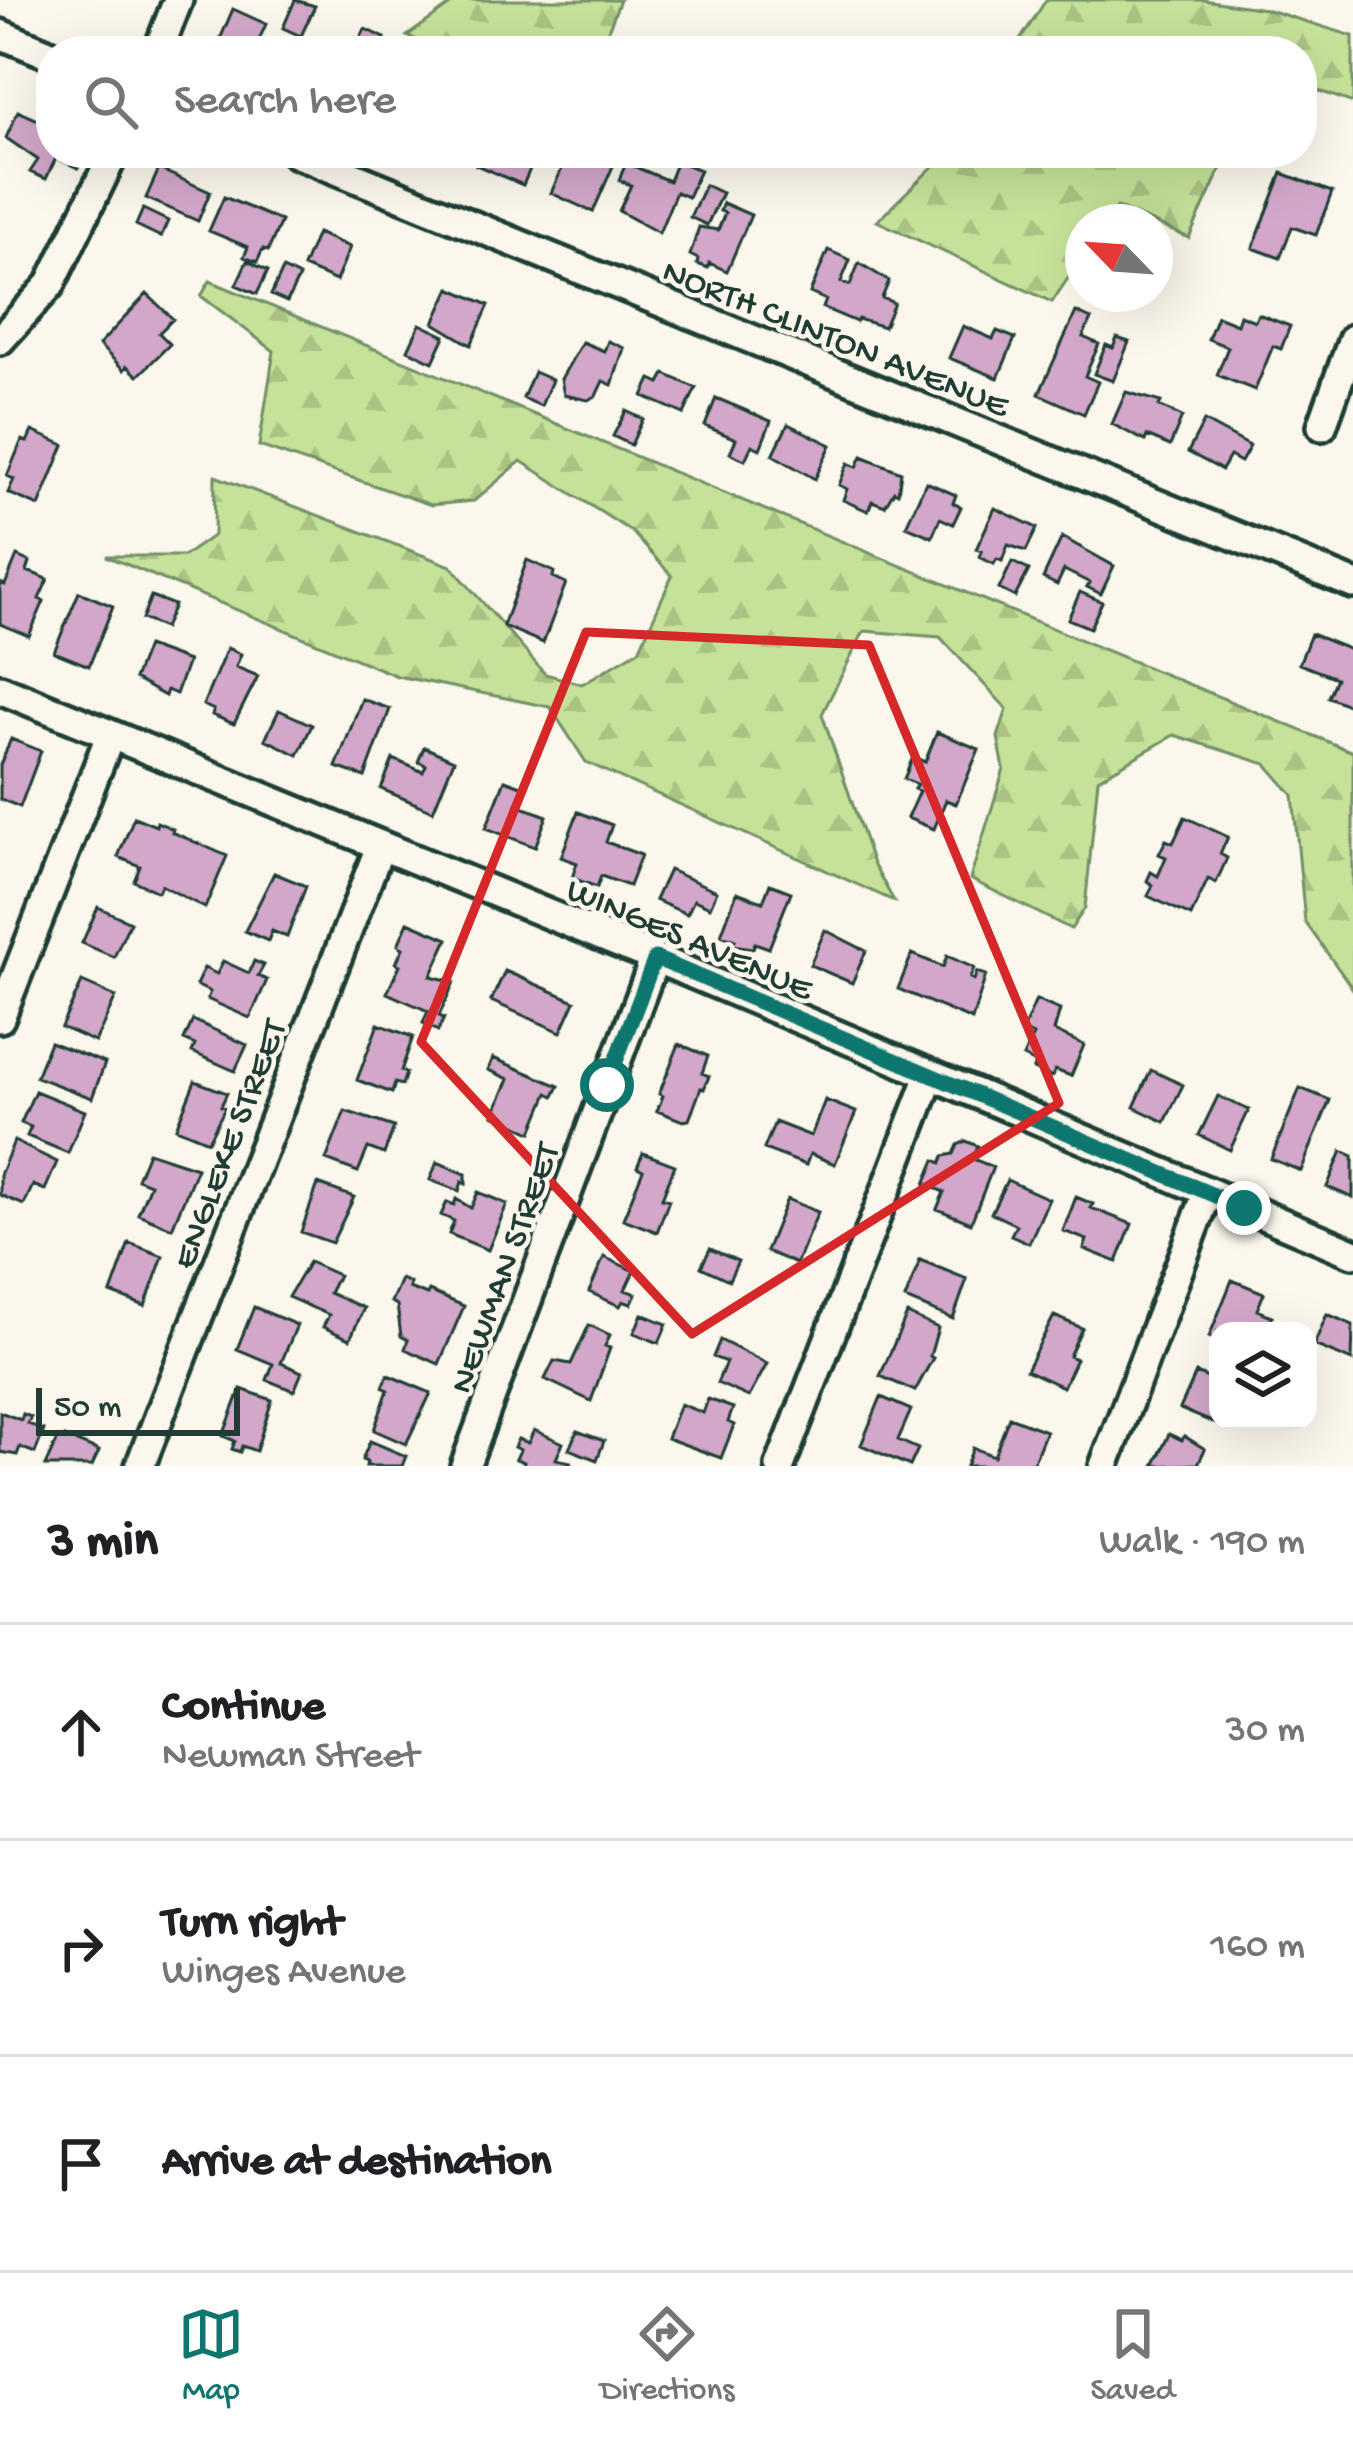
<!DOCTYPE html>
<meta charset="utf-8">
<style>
body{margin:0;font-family:"Gochi Hand",sans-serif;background:#f2f2f2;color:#202124}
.controls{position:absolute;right:36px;bottom:36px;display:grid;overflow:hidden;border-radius:24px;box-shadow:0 12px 48px #0002}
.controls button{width:108px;height:108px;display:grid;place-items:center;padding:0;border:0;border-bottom:3px solid #e0e0e0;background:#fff;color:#202124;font:60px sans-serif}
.compass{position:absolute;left:1065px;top:204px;width:108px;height:108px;border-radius:50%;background:#fff;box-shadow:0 12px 48px #0002;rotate:295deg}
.scale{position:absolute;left:36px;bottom:30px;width:204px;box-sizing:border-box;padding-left:12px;border:6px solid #1f3d34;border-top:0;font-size:33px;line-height:42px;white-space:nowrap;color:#1f3d34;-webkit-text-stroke:9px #fbf7ec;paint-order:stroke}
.stop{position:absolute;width:36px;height:36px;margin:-27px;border:9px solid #0f766e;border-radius:50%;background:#fff}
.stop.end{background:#0f766e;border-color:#fff;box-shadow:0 3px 12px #0008}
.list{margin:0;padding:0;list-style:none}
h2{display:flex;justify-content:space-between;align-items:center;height:156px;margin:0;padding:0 48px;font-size:51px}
h2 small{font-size:39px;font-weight:400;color:#757577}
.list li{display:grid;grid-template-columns:78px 1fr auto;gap:36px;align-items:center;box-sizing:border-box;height:216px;padding:0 48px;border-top:3px solid #e0e0e0}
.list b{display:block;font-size:45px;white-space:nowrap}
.list p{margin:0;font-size:39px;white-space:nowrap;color:#757577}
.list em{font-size:39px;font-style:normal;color:#757577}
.icon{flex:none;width:66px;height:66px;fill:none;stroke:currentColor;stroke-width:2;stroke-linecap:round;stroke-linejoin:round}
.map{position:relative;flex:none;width:1353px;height:1466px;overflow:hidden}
.search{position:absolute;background:#fff;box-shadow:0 12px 48px #0002;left:36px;right:36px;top:36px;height:132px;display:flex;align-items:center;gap:30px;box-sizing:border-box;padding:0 42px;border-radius:48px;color:#757577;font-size:45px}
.sheet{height:804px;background:#fff}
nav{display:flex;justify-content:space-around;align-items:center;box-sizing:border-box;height:168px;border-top:3px solid #e0e0e0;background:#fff;font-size:33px;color:#757577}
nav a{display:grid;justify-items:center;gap:6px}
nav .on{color:#0f766e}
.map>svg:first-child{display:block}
</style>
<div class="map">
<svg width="1353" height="1466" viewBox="0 0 1353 1466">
<defs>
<pattern id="forest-firs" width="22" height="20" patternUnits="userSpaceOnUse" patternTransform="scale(3)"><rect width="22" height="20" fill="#c6e299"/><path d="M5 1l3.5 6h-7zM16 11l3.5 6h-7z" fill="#aac384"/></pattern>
</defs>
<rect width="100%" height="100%" fill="#fbf7ec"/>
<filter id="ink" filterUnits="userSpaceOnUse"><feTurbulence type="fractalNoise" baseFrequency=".00833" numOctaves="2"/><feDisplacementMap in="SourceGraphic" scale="24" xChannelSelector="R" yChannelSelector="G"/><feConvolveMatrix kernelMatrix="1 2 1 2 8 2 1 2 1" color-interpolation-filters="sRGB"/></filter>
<g filter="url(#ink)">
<!-- forest -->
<path fill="url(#forest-firs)" stroke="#729066" stroke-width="3" d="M457 0H620L600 51H445L407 36Z
M1046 0H1203L1265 9 1353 36V103L1302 85V51H1013Z
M947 153H1228L1189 238 1117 207 1106 222H1083V256L1052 302 877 221Z
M210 281 1353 752V989L1305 922 1293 795 1266 764 1174 735 1098 779 1085 908 1071 929 970 879 1004 769 998 737 1007 709 940 637 864 631 822 714 873 864 894 901 586 762 550 707 397 676 106 556H184L214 535 215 476 451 566 545 674 582 684 639 650 672 576 632 532 521 461 474 501 431 505 259 446 274 351 201 296Z"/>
<!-- building -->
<path fill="#d3a7c9" stroke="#1f3d34" stroke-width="3" d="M295 0 315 6 301 36 283 28Z
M233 9 266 24 254 51H215Z
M365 29 385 38 379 51H354Z
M18 111 51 126V153H85L78 168 56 158 46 179 30 172 38 160 6 138Z
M481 153H537L523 185 476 165Z
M569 153H585L613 166 593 212 551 193Z
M677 161 700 170 688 197 676 192 659 233 619 211 631 185 619 180 626 163 669 181Z
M159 169 210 192 198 221 146 198Z
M1282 173 1332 192 1316 235 1292 227 1280 258 1253 248Z
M705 185 722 193 707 225 690 217Z
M224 197 281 221 268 251 263 249 257 262 244 257 248 247 209 231Z
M723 203 751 215 727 271 709 263 708 268 697 264 698 259 690 255 699 227 718 230 725 213 720 211Z
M143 209 168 221 161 237 136 225Z
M317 233 350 247 336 281 303 267Z
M828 250 850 260 841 282 850 285 859 263 889 281 882 298 894 303 884 327 858 319 856 322 823 308 826 300 810 293Z
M247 261 268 271 257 294 236 285Z
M283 269 299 277 287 302 271 295Z
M450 288 489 305 471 345 434 323Z
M147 294 173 319 159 333 170 344 138 376 127 366 124 370 99 345Z
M1076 312 1091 319 1083 337 1099 344 1085 376 1098 382 1084 414 1039 394Z
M1258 314 1290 326 1281 349 1273 346 1255 390 1217 375 1228 347 1208 339 1217 316 1237 324 1240 315 1255 321Z
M420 324 445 336 433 362 408 350Z
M963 326 993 339 997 331 1015 338 998 378 949 358Z
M1117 338 1129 342 1113 381 1094 374 1106 345 1113 348Z
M608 341 624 348 612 385 603 381 596 396 588 400 564 395 561 379 582 342 604 351Z
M534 372 552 380 541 406 523 398Z
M665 374 696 388 684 414 643 396 651 379 660 383Z
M1126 392 1161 402 1159 406 1182 417 1170 446 1147 436 1145 441 1112 424Z
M716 398 771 421 760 449 752 445 745 460 730 453 736 439 705 426Z
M626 411 643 419 631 445 613 436Z
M1204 421 1250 446 1241 462 1230 456 1222 470 1188 452Z
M788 424 831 445 815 479 773 455Z
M32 431 64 445 39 506 8 493 14 479 7 476 22 440 27 442Z
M862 456 901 472 898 493 894 491 885 506 872 501 868 511 843 500 847 489 839 485 848 463 857 467Z
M926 482 956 495 953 503 961 507 953 524 940 518 932 537 906 526Z
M995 508 1037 528 1026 551 1008 545 1002 561 997 559 994 564 979 557 982 551 976 549Z
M1062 537 1114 566 1101 594 1087 587 1090 583 1064 570 1057 585 1043 578Z
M17 556 30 562 27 571 48 579 39 599 44 601 29 636 0 624V583L5 585Z
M527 560 554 572 553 577 566 583 543 643 503 626Z
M1012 562 1029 570 1015 597 999 589Z
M79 592 113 606 89 666 54 652Z
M1080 592 1102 602 1090 628 1068 619Z
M151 596 174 605 164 628 142 619Z
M1311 634 1353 651V707L1328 697 1336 678 1299 664Z
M147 646 188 661 176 694 167 690 165 696 134 679Z
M227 648 241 654 236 667 258 676 234 724 212 715 214 710 203 705Z
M362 699 390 709 365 777 336 767Z
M279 710 312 725 298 755 265 739Z
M937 732 979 749 956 804 946 800 934 829 907 818 919 791 914 789 917 784 904 779 913 757 925 762Z
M11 739 41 751 20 807 0 799V765Z
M424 747 454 760 433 811 381 789 393 759 423 772 426 765 418 762Z
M505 780 524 787 517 805 547 816 535 847 486 828Z
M578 812 612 825 606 842 641 855 629 886 601 876 597 887 572 878 577 863 561 857Z
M134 817 156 826 157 822 173 829 172 832 227 856 205 908 161 885 158 892 134 881 140 866 118 857Z
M1185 817 1228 837 1220 854 1227 858 1216 883 1208 879 1191 916 1148 896 1153 885 1147 881 1151 872 1158 876 1166 857 1159 854 1166 840 1173 843Z
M669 870 717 891 710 907 694 900 687 914 655 900Z
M274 873 306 886 287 937 272 931 268 941 245 931Z
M770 884 791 892 769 948 755 943 753 948 732 945 735 940 721 935 737 892 763 902Z
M98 907 130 922 114 957 82 943Z
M408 922 448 939 431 976 454 982 439 1016 444 1018 438 1031 423 1023 428 1011 387 993 400 965 396 963 403 948 398 945Z
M825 930 866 951 852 983 810 965Z
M912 954 943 967 947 956 974 968 970 978 974 980 977 972 986 975 972 1020 898 989Z
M223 961 249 973 254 961 264 965 258 976 267 980 250 1018 207 999 210 992 196 985 204 968 217 974Z
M505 971 575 1001 561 1032 491 1001Z
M82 982 116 997 95 1042 61 1027Z
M1036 1000 1060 1010 1054 1031 1084 1045 1071 1076 1055 1070 1052 1077 1033 1069 1036 1063 1023 1057 1033 1035 1023 1030Z
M193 1020 247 1045 235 1071 192 1052 195 1045 184 1040Z
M378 1024 413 1037 401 1071 406 1073 402 1085 395 1083 392 1093 357 1080Z
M50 1042 105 1063 92 1098 36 1077Z
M679 1044 708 1056 702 1073 709 1076 704 1089 701 1088 689 1120 683 1121 657 1111 663 1096 659 1094Z
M493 1058 559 1086 554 1096 548 1093 532 1132 493 1115 509 1079 488 1070Z
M1151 1070 1183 1085 1165 1122 1134 1107Z
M195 1081 227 1093 221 1106 225 1108 208 1141 176 1128Z
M1300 1088 1330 1100 1301 1171 1271 1159Z
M35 1091 85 1111 68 1153 27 1136 31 1127 21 1123Z
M1218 1096 1249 1110 1230 1150 1199 1135Z
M825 1100 856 1112 835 1164 810 1154 806 1165 764 1149 775 1122 811 1136Z
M345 1111 394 1127 384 1154 368 1148 358 1172 326 1160Z
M14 1141 57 1162 45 1190 33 1185 24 1205 0 1195V1175Z
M966 1141 978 1146 973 1159 993 1167 971 1223 937 1209 944 1192 925 1184 935 1160 941 1163 944 1156 954 1154 958 1145Z
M1342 1151 1353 1156V1198L1327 1187Z
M148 1152 197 1168 172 1228 138 1214 150 1184 137 1179Z
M643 1153 675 1165 662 1198 669 1200 657 1232 623 1219 643 1170 637 1167Z
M437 1162 466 1174V1184L462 1182 459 1191 430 1180Z
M1007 1180 1049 1199 1029 1243 1011 1235 1016 1225 991 1213Z
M318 1184 354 1197 332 1243 301 1232Z
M478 1192 507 1204 488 1250 449 1234 454 1221 441 1215 447 1202 454 1205 456 1199 471 1208Z
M1076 1197 1093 1204 1091 1208 1132 1224 1117 1262 1084 1249 1087 1240 1063 1231Z
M787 1199 818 1212 796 1264 766 1251Z
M129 1243 163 1256 145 1306 111 1293Z
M710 1249 738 1261 729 1280 701 1267Z
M604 1257 634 1271 625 1290 636 1294 631 1304 623 1301 620 1306 589 1292Z
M920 1260 967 1279 953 1319 905 1299Z
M309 1262 338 1275 329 1293 364 1308 350 1339 323 1327 329 1315 288 1297Z
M401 1279 410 1283 409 1288 427 1295 429 1291 464 1306 439 1364 405 1349 408 1340 401 1336 397 1305 391 1302Z
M1232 1280 1264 1293 1257 1310 1272 1316 1266 1331H1218V1340L1209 1337Z
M254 1307 297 1325 281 1363 302 1372 294 1391 267 1380 273 1364 237 1349Z
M642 1314 667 1324 659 1343 634 1333Z
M907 1314 938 1328 930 1356 933 1358 915 1391 880 1376Z
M1327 1314 1353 1325 1352 1361 1314 1345Z
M1054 1316 1082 1328 1069 1356 1076 1359 1063 1387 1026 1370Z
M589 1325 610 1335 605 1346 610 1348 591 1401 545 1379 554 1361 571 1364Z
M720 1340 767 1364 749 1397 717 1383 726 1362 713 1357Z
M1216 1358 1218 1421H1226L1224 1427 1180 1409 1196 1373 1208 1378Z
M388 1375 431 1393 406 1444 374 1430 388 1390 383 1387Z
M241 1389 272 1400 256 1451 242 1446 240 1452 232 1449 235 1441 223 1436Z
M881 1397 911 1410 898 1440 918 1449 910 1466 861 1445Z
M708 1399 733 1408 728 1422 734 1425 721 1458 667 1438 680 1404 703 1413Z
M0 1412 21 1420 23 1414 31 1417 28 1424 44 1430 35 1453 20 1447 17 1455 0 1452Z
M1009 1417 1046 1431 1032 1466H966L973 1448 994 1456Z
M534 1430 563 1443 556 1459 571 1462 569 1466H523L524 1462 516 1459 520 1450 514 1447 518 1439 528 1443Z
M577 1431 604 1441 597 1460 569 1449Z
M1169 1434 1182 1440 1184 1436 1205 1449 1198 1464 1154 1466Z
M58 1437 64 1440 65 1437 99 1451 92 1466H45Z
M370 1441 406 1456 402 1466H366L367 1462 362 1460Z"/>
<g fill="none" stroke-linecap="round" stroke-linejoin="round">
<defs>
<path id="street" d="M0 34 51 55
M158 51 178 0
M295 153 1353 584
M0 340 50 285 114 153
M1322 426 1353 339
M0 689 655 958 1353 1253
M0 1018 110 736
M140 1466 380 847
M465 1466 655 958
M780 1466 930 1076
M1104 1466 1207 1194"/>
</defs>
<!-- street casing -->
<use href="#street" stroke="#1f3d34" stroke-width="36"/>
<!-- street -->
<use href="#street" stroke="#fbf7ec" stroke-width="27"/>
</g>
</g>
<g fill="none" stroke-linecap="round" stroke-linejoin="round" filter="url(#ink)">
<!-- route -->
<path stroke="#0f766e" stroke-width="15" d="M607 1085 655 958 1244 1208"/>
</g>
<!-- marked area -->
<path fill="none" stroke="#d62828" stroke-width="9" stroke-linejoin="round" d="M586 632 869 645 1059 1103 692 1334 421 1042Z"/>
<g text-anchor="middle" stroke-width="9" stroke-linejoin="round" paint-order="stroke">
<!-- street labels -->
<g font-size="36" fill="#1f3d34" stroke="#fbf7ec">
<text transform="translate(837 335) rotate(22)" y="13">NORTH CLINTON AVENUE</text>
<text transform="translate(691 936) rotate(23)" y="13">WINGES AVENUE</text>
<text transform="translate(226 1143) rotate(-69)" y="13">ENGLEKE STREET</text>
<text transform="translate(501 1267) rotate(-70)" y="13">NEWMAN STREET</text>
</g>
</g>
</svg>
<div class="controls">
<button><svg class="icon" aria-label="layers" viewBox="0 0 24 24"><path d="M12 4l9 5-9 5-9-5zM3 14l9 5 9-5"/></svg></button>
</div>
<svg class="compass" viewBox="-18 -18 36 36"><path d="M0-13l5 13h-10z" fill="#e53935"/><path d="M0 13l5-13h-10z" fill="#757577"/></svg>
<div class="scale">50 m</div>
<div class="stop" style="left:607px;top:1085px"></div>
<div class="stop end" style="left:1244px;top:1208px"></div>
<div class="search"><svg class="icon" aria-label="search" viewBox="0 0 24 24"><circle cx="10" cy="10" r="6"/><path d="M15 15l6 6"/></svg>Search here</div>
</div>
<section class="sheet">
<h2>3 min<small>Walk · 190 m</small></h2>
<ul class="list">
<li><svg class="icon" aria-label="ahead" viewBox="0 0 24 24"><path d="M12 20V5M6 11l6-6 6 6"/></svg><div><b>Continue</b><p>Newman Street</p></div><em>30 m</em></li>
<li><svg class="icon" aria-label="right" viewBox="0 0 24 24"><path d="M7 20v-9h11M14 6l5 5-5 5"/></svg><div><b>Turn right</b><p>Winges Avenue</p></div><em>160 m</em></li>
<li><svg class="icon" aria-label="arrive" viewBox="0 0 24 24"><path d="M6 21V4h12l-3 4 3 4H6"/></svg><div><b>Arrive at destination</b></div></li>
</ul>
</section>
<nav>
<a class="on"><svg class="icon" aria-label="map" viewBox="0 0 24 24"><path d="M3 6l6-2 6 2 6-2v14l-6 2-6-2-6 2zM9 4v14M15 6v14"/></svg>Map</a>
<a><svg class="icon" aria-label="directions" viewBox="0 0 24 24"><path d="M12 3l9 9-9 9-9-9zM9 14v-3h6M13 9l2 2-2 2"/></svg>Directions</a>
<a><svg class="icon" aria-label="saved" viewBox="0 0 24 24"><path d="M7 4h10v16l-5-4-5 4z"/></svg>Saved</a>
</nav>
